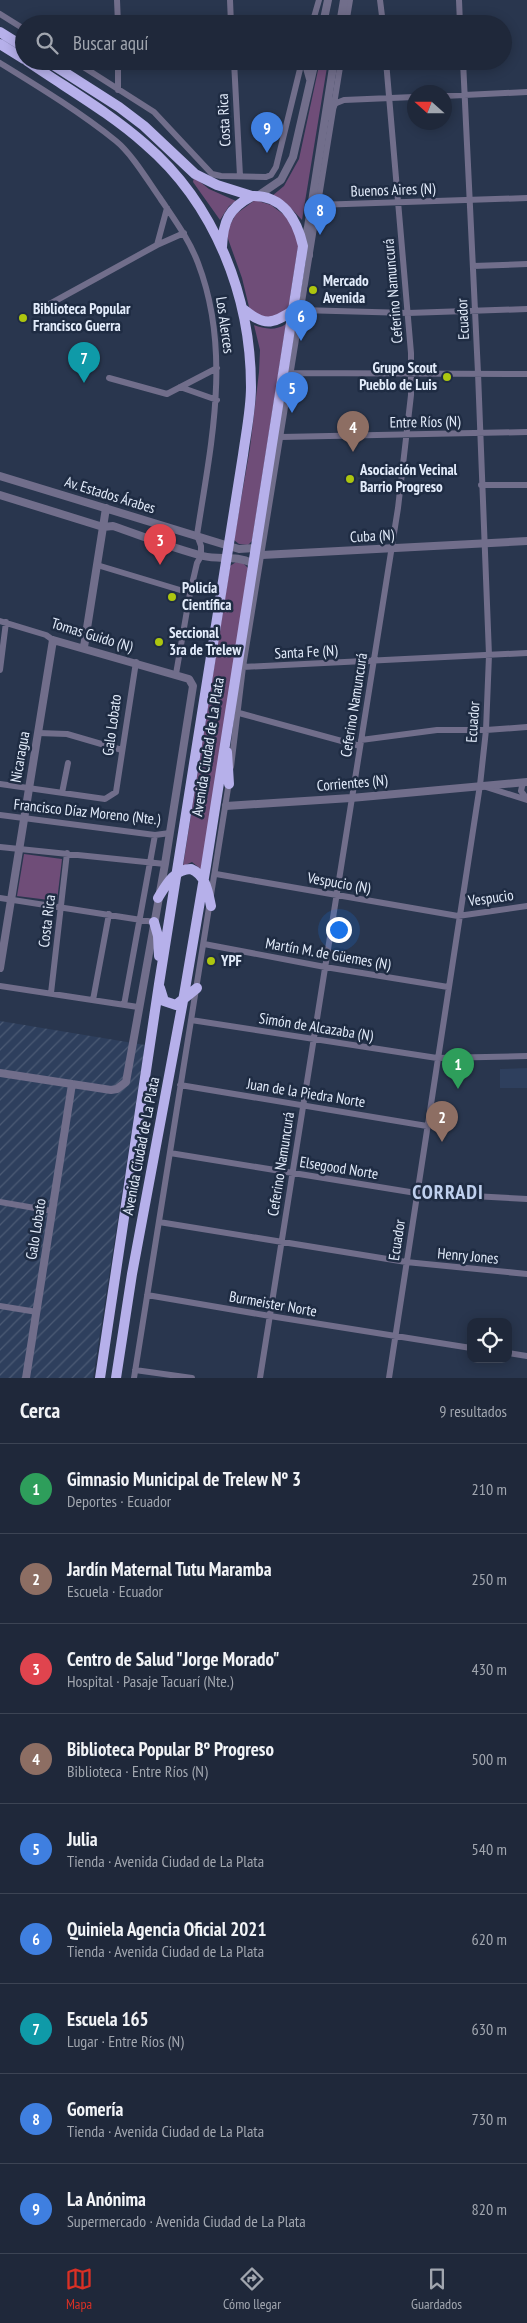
<!DOCTYPE html>
<html lang="es">
<meta charset="utf-8">
<style>
body{margin:0;font-family:"PT Sans Narrow",sans-serif;background:#2c3445;color:#f1f3f6}
.controls{position:absolute;right:15px;bottom:15px;display:grid;overflow:hidden;border-radius:10px;box-shadow:0 2px 12px #0003}
.controls button{width:45px;height:45px;display:grid;place-items:center;padding:0;border:0;border-bottom:1px solid #3c4454;background:#1f283a;color:#f1f3f6;font:25px sans-serif}
.compass{position:absolute;left:407px;top:85px;width:45px;height:45px;border-radius:50%;background:#1f283a;box-shadow:0 2px 12px #0003;rotate:291deg}
.you{position:absolute;left:338px;top:929px;width:18px;height:18px;margin:-12px;border:4px solid #fff;border-radius:50%;background:#1a73e8;box-shadow:0 0 0 8px #1a73e833}
.badge{display:grid;place-items:center;width:32px;height:32px;border-radius:50%;background:#d93025;color:#fff;font-size:16px;font-weight:700}
.pin{position:absolute;translate:-50% -41px;filter:drop-shadow(0 1px 2px #0008)}
.pin::after{content:'';position:absolute;top:26px;width:18px;height:15px;background:inherit;clip-path:polygon(0 0,100% 0,50% 100%)}
.list{margin:0;padding:0;list-style:none}
h2{display:flex;justify-content:space-between;align-items:center;height:65px;margin:0;padding:0 20px;font-size:21px}
h2 small{font-size:16px;font-weight:400;color:#a1a6af}
.list li{display:grid;grid-template-columns:32px 1fr auto;gap:15px;align-items:center;box-sizing:border-box;height:90px;padding:0 20px;border-top:1px solid #3c4454}
.list b{display:block;font-size:19px;white-space:nowrap}
.list p{margin:0;font-size:16px;white-space:nowrap;color:#a1a6af}
.list em{font-size:16px;font-style:normal;color:#a1a6af}
.icon{flex:none;width:28px;height:28px;fill:none;stroke:currentColor;stroke-width:2;stroke-linecap:round;stroke-linejoin:round}
.map{position:relative;flex:none;width:527px;height:1378px;overflow:hidden}
.search{position:absolute;background:#1f283a;box-shadow:0 2px 12px #0003;left:15px;right:15px;top:15px;height:55px;display:flex;align-items:center;gap:12px;box-sizing:border-box;padding:0 18px;border-radius:28px;color:#a1a6af;font-size:19px}
.sheet{height:875px;background:#1f283a}
nav{display:flex;justify-content:space-around;align-items:center;box-sizing:border-box;height:70px;border-top:1px solid #3c4454;background:#1f283a;font-size:14px;color:#a1a6af}
nav a{display:grid;justify-items:center;gap:2px}
nav .on{color:#d93025}
.map>svg:first-child{display:block}
</style>
<div class="map">
<svg width="527" height="1378" viewBox="0 0 527 1378">
<defs>
<pattern id="industrial-furrows" width="10" height="10" patternUnits="userSpaceOnUse" patternTransform="scale(1.25)"><rect width="10" height="10" fill="#2e3f5d"/><path d="M-1 1l2-2M0 10L10 0M9 11l2-2" fill="none" stroke="#4c5b75"/></pattern>
</defs>
<rect width="100%" height="100%" fill="#29364e"/>
<!-- built -->
<path fill="#2e3f5d" d="M527 1068V1088H500V1069Z"/>
<!-- industrial -->
<path fill="url(#industrial-furrows)" d="M0 1021 145 1045 93 1378H0Z"/>
<!-- green -->
<path fill="#6f4d78" d="M320 61H328L302 220 286 203 272 196 284 186 299 159Z
M194 177 209 189 236 201 229 206 220 220 193 182Z
M255 200 271 205 283 214 290 222 299 241 288 310 271 320 250 311 242 278 227 236 229 227 236 214Z
M286 324 252 541 248 545 239 544 234 540 250 448 259 372 260 350 254 325C264 329 276 331 286 324Z
M236 562 243 563 248 568 202 870 192 862 183 866 230 566Z
M24 854 62 859 57 901 17 896Z"/>
<g fill="none" stroke-linecap="round" stroke-linejoin="round">
<!-- minor -->
<path stroke="#716e8b" stroke-width="6" d="M117 0 118 24
M230 0 231 24
M380 0 383 24
M459 0 460 24
M0 14 24 29
M312 24 319 0
M346 24 350 0
M74 61 154 112 212 174 221 176 266 177 271 175 276 167 302 61
M118 61V90
M234 61 240 176
M0 63C39 87 80 112 116 141 132 154 148 181 160 198 174 219 189 239 198 263 232 352 211 444 197 535L201 546V556L197 563 190 593 176 674
M444 96 527 92
M334 104 344 100 414 97
M316 205 527 198
M157 245 167 208
M473 266 527 264
M46 306 157 245 184 233
M300 310 408 313 527 309
M290 373 527 374
M109 378 167 394 217 368
M180 387 217 400
M281 437 527 432
M481 485H527
M97 565 190 593
M0 621 46 635 53 640
M243 667 527 653
M0 670 6 622
M239 713 360 746
M38 733 67 734 122 750
M361 740 437 730H486L527 727
M231 767 243 667 341 61
M523 782 521 791 527 799
M0 784 105 799 116 792 136 662
M486 787 527 800
M62 793 68 763
M0 815 155 835 170 833
M0 847 165 864
M216 874 458 916 527 906
M0 898 154 922
M204 944 325 967 448 987
M0 986 138 1007
M51 993 67 853
M93 1000 109 914
M124 1005 155 835
M191 1020 437 1058 527 1056
M180 1085 427 1126
M170 1153 416 1193 527 1199
M0 1202 52 1211
M159 1222 406 1262 527 1274
M147 1295 270 1316 471 1348
M0 1306 37 1312
M508 1353 527 1356
M135 1370 192 1378
M134 1378 229 782
M260 1378 398 508 411 395V353L386 61
M389 1378 480 785 486 730 489 655 478 373 463 61"/>
<!-- tertiary -->
<path stroke="#716e8b" stroke-width="8" d="M323 24 328 0
M340 24 344 0
M305 61 310 79
M328 116 334 104
M259 195 281 180 293 157 315 61
M308 234 309 255
M303 246 308 227 334 61
M0 476 229 546 239 549 255 548 259 552
M0 495 103 527 113 526C142 536 172 548 203 556 220 560 236 555 252 563L262 555
M262 555 527 541
M84 647 106 508
M226 806 351 798 527 782
M0 968 53 640 189 679 193 686 165 864 126 1082 117 1089 111 1090 0 1073
M26 1378 72 1084"/>
<!-- trunk -->
<path stroke="#b6b0ea" stroke-width="10" d="M0 32 24 47
M0 44 24 59
M27 61C66 88 109 112 145 144 215 204 251 296 251 387 251 409 246 433 243 455L159 984 100 1378
M47 61 119 107 144 126 195 174 217 185 252 196C283 195 297 220 303 246L206 866 183 1001 132 1274 116 1378
M222 247C223 221 229 208 252 196
M243 309C264 326 272 325 294 310
M227 752 229 784
M158 898C166 885 174 869 191 869 206 875 208 892 211 906
M154 922 158 936 159 956
M160 988 164 1001 176 1005 197 988"/>
</g>
<!-- markers -->
<g fill="#adc60f" stroke="#1f2c43" stroke-width="2">
<circle cx="313" cy="290" r="5"/>
<circle cx="23" cy="318" r="5"/>
<circle cx="447" cy="377" r="5"/>
<circle cx="350" cy="479" r="5"/>
<circle cx="172" cy="597" r="5"/>
<circle cx="159" cy="642" r="5"/>
<circle cx="211" cy="961" r="5"/>
</g>
<g text-anchor="middle" stroke-width="5" stroke-linejoin="round" paint-order="stroke">
<!-- street labels -->
<g font-size="15" fill="#e3ecfb" stroke="#1f2c43">
<text transform="translate(224 120) rotate(-93)" y="5">Costa Rica</text>
<text transform="translate(393 190) rotate(-2)" y="5">Buenos Aires (N)</text>
<text transform="translate(393 291) rotate(-95)" y="5">Ceferino Namuncurá</text>
<text transform="translate(463 319) rotate(-93)" y="5">Ecuador</text>
<text transform="translate(225 325) rotate(82)" y="5">Los Alerces</text>
<text transform="translate(425 422) rotate(-1)" y="5">Entre Ríos (N)</text>
<text transform="translate(110 495) rotate(17)" y="5">Av. Estados Árabes</text>
<text transform="translate(372 536) rotate(-3)" y="5">Cuba (N)</text>
<text transform="translate(92 635) rotate(17)" y="5">Tomas Guido (N)</text>
<text transform="translate(306 652) rotate(-3)" y="5">Santa Fe (N)</text>
<text transform="translate(354 705) rotate(-81)" y="5">Ceferino Namuncurá</text>
<text transform="translate(473 722) rotate(-86)" y="5">Ecuador</text>
<text transform="translate(112 725) rotate(-82)" y="5">Galo Lobato</text>
<text transform="translate(208 747) rotate(-81)" y="5">Avenida Ciudad de La Plata</text>
<text transform="translate(20 757) rotate(-80)" y="5">Nicaragua</text>
<text transform="translate(352 783) rotate(-5)" y="5">Corrientes (N)</text>
<text transform="translate(87 812) rotate(6)" y="5">Francisco Díaz Moreno (Nte.)</text>
<text transform="translate(339 883) rotate(10)" y="5">Vespucio (N)</text>
<text transform="translate(491 898) rotate(-8)" y="5">Vespucio</text>
<text transform="translate(47 921) rotate(-83)" y="5">Costa Rica</text>
<text transform="translate(328 954) rotate(10)" y="5">Martín M. de Güemes (N)</text>
<text transform="translate(316 1027) rotate(9)" y="5">Simón de Alcazaba (N)</text>
<text transform="translate(306 1093) rotate(9)" y="5">Juan de la Piedra Norte</text>
<text transform="translate(141 1146) rotate(-79)" y="5">Avenida Ciudad de La Plata</text>
<text transform="translate(281 1164) rotate(-81)" y="5">Ceferino Namuncurá</text>
<text transform="translate(339 1168) rotate(9)" y="5">Elsegood Norte</text>
<text transform="translate(36 1229) rotate(-81)" y="5">Galo Lobato</text>
<text transform="translate(397 1240) rotate(-81)" y="5">Ecuador</text>
<text transform="translate(468 1256) rotate(5)" y="5">Henry Jones</text>
<text transform="translate(273 1304) rotate(10)" y="5">Burmeister Norte</text>
</g>
<!-- poi labels -->
<g font-size="15" font-weight="bold" fill="#e3ecfb" stroke="#1f2c43" text-anchor="start">
<text x="323" y="286">Mercado<tspan x="323" dy="17">Avenida</tspan></text>
<text x="33" y="314">Biblioteca Popular<tspan x="33" dy="17">Francisco Guerra</tspan></text>
<text x="437" y="373" text-anchor="end">Grupo Scout<tspan x="437" dy="17">Pueblo de Luis</tspan></text>
<text x="360" y="475">Asociación Vecinal<tspan x="360" dy="17">Barrio Progreso</tspan></text>
<text x="182" y="593">Policía<tspan x="182" dy="17">Científica</tspan></text>
<text x="169" y="638">Seccional<tspan x="169" dy="17">3ra de Trelew</tspan></text>
<text x="221" y="966">YPF</text>
</g>
<!-- district labels -->
<g font-size="20" font-weight="bold" letter-spacing="1" fill="#bfd0ee" stroke="#1f2c43">
<text x="448" y="1199">CORRADI</text>
</g>
</g>
</svg>
<div class="controls">
<button><svg class="icon" aria-label="locate" viewBox="0 0 24 24"><circle cx="12" cy="12" r="6"/><path d="M12 2v4M12 18v4M2 12h4M18 12h4"/></svg></button>
</div>
<svg class="compass" viewBox="-18 -18 36 36"><path d="M0-13l5 13h-10z" fill="#e53935"/><path d="M0 13l5-13h-10z" fill="#a1a6af"/></svg>
<div class="you"></div>
<div class="pin badge" style="left:458px;top:1089px;background:#2e9e5b">1</div>
<div class="pin badge" style="left:442px;top:1142px;background:#8d6e63">2</div>
<div class="pin badge" style="left:160px;top:565px;background:#e0444e">3</div>
<div class="pin badge" style="left:353px;top:452px;background:#8d6e63">4</div>
<div class="pin badge" style="left:292px;top:413px;background:#3f7fe0">5</div>
<div class="pin badge" style="left:301px;top:341px;background:#3f7fe0">6</div>
<div class="pin badge" style="left:84px;top:383px;background:#0f9aa8">7</div>
<div class="pin badge" style="left:320px;top:235px;background:#3f7fe0">8</div>
<div class="pin badge" style="left:267px;top:153px;background:#3f7fe0">9</div>
<div class="search"><svg class="icon" aria-label="search" viewBox="0 0 24 24"><circle cx="10" cy="10" r="6"/><path d="M15 15l6 6"/></svg>Buscar aquí</div>
</div>
<section class="sheet">
<h2>Cerca<small>9 resultados</small></h2>
<ul class="list">
<li><span class="badge" style="background:#2e9e5b">1</span><div><b>Gimnasio Municipal de Trelew Nº 3</b><p>Deportes · Ecuador</p></div><em>210 m</em></li>
<li><span class="badge" style="background:#8d6e63">2</span><div><b>Jardín Maternal Tutu Maramba</b><p>Escuela · Ecuador</p></div><em>250 m</em></li>
<li><span class="badge" style="background:#e0444e">3</span><div><b>Centro de Salud &quot;Jorge Morado&quot;</b><p>Hospital · Pasaje Tacuarí (Nte.)</p></div><em>430 m</em></li>
<li><span class="badge" style="background:#8d6e63">4</span><div><b>Biblioteca Popular Bº Progreso</b><p>Biblioteca · Entre Ríos (N)</p></div><em>500 m</em></li>
<li><span class="badge" style="background:#3f7fe0">5</span><div><b>Julia</b><p>Tienda · Avenida Ciudad de La Plata</p></div><em>540 m</em></li>
<li><span class="badge" style="background:#3f7fe0">6</span><div><b>Quiniela Agencia Oficial 2021</b><p>Tienda · Avenida Ciudad de La Plata</p></div><em>620 m</em></li>
<li><span class="badge" style="background:#0f9aa8">7</span><div><b>Escuela 165</b><p>Lugar · Entre Ríos (N)</p></div><em>630 m</em></li>
<li><span class="badge" style="background:#3f7fe0">8</span><div><b>Gomería</b><p>Tienda · Avenida Ciudad de La Plata</p></div><em>730 m</em></li>
<li><span class="badge" style="background:#3f7fe0">9</span><div><b>La Anónima</b><p>Supermercado · Avenida Ciudad de La Plata</p></div><em>820 m</em></li>
</ul>
</section>
<nav>
<a class="on"><svg class="icon" aria-label="map" viewBox="0 0 24 24"><path d="M3 6l6-2 6 2 6-2v14l-6 2-6-2-6 2zM9 4v14M15 6v14"/></svg>Mapa</a>
<a><svg class="icon" aria-label="directions" viewBox="0 0 24 24"><path d="M12 3l9 9-9 9-9-9zM9 14v-3h6M13 9l2 2-2 2"/></svg>Cómo llegar</a>
<a><svg class="icon" aria-label="saved" viewBox="0 0 24 24"><path d="M7 4h10v16l-5-4-5 4z"/></svg>Guardados</a>
</nav>
